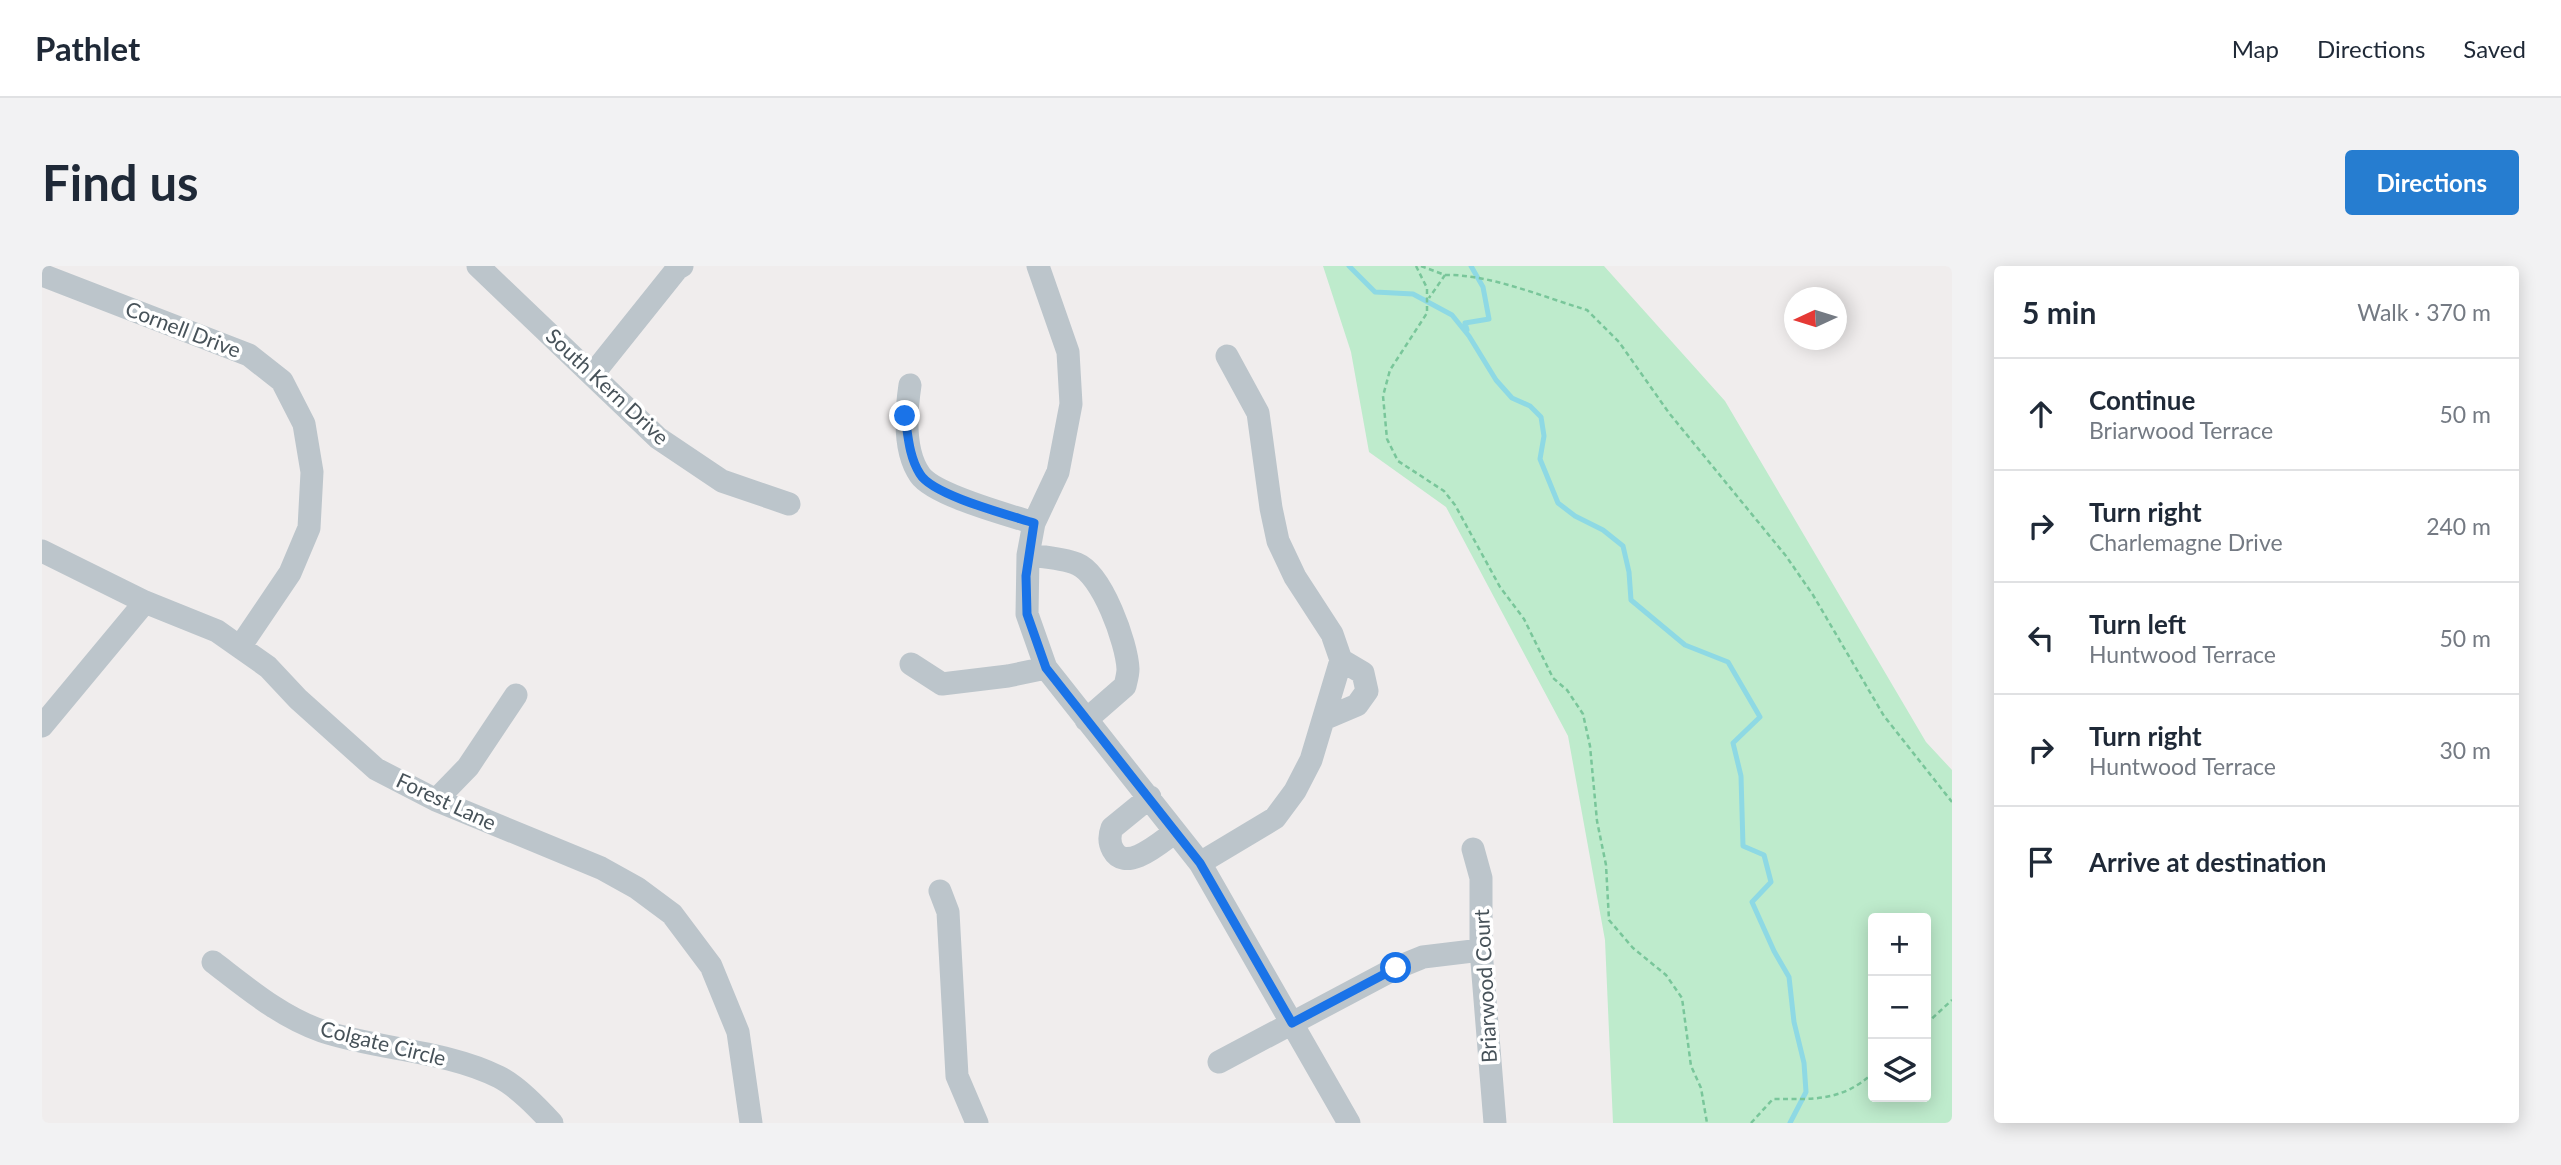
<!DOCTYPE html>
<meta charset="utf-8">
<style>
body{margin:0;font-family:Lato,sans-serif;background:#f2f2f3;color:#1f2937}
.controls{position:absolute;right:21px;bottom:21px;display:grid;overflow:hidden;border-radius:7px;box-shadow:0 4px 18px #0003}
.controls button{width:63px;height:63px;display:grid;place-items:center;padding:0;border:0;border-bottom:2px solid #e0e1e3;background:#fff;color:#1f2937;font:35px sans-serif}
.compass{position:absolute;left:1742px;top:21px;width:63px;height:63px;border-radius:50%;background:#fff;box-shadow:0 4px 18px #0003;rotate:266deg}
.stop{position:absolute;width:21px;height:21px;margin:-16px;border:5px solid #1a73e8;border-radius:50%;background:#fff}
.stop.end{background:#1a73e8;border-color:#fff;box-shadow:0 2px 7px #0008}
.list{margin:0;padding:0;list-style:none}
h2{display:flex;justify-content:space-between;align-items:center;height:91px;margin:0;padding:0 28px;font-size:30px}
h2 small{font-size:23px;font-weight:400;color:#747a83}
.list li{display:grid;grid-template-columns:46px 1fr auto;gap:21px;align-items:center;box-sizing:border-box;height:112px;padding:0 28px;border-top:2px solid #e0e1e3}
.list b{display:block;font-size:26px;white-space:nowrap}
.list p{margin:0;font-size:23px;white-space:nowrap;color:#747a83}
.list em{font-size:23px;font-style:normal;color:#747a83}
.icon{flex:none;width:38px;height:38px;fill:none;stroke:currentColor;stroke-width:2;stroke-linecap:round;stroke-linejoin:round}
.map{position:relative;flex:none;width:1910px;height:857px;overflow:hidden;border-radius:7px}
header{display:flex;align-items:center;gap:42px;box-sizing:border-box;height:98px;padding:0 35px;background:#fff;border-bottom:2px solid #e0e1e3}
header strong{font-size:33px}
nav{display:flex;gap:38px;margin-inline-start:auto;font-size:24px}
.intro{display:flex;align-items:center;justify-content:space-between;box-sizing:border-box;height:168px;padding:0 42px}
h1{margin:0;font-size:49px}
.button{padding:18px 32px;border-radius:7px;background:#267dd0;color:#fff;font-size:24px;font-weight:700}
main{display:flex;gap:42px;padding:0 42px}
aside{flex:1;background:#fff;border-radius:7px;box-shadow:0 4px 18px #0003}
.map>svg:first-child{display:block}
</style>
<header>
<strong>Pathlet</strong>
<nav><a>Map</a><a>Directions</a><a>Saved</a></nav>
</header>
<div class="intro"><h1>Find us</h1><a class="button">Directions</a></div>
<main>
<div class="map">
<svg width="1910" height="857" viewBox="0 0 1910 857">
<rect width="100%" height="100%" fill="#f0eded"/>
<!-- green -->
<path fill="#beebcc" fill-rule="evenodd" d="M1281 0H1562L1683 135 1884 476 1910 504V857H1571L1563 674 1526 470 1404 241 1327 186 1309 86ZM1831 652H1884V831H1831Z"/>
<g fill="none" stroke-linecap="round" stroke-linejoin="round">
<!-- stream -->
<path stroke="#8ed9e4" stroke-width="5" d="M1307 0 1333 26 1371 28 1410 49 1427 70 1454 114 1470 132 1488 140 1499 151 1502 170 1498 193 1516 237 1533 250 1561 264 1581 280 1587 306 1589 334 1643 379 1686 396 1718 451 1691 477 1699 510 1701 580 1722 589 1729 616 1710 636 1732 685 1747 711 1752 756 1762 797 1764 826 1748 857
M1425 64 1423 57 1447 53 1441 21 1429 0"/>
<!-- path -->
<path stroke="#79c69a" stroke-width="2.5" stroke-dasharray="5 3.5" stroke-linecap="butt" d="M1374 0 1385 22V47L1348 104 1341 130 1345 173 1356 195 1402 225 1413 239 1458 321 1482 353 1511 412 1525 424 1541 448 1548 480 1555 555 1564 599 1567 654 1591 682 1624 709 1640 732 1649 800 1659 822 1665 857
M1379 0 1403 9 1387 32
M1403 9C1448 8 1501 31 1545 44L1577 76 1627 147 1744 290 1771 329 1842 450 1910 536
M1884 758 1910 734
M1709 857 1731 833C1771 833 1799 836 1831 807"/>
<!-- minor -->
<path stroke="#bcc5cb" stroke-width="23" d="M436 0 616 172 680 215 747 238
M996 0 1026 86 1029 138 1016 206 992 257 986 289 985 348 1004 402 1158 597 1307 857
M0 9 207 89 240 115 262 158 270 206 267 262 248 307 198 381
M551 108 635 3 640 0
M868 119C864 146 861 185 878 209 892 229 966 249 992 257
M0 285 103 336 175 365 226 401 256 433 334 503 394 534 559 602 595 622 630 648 669 700 696 766 709 857
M986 289C1001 291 1020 292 1035 298 1060 308 1085 377 1086 403 1086 409 1084 415 1083 420L1044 454
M869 398 900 418 966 410 1004 402
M1282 453 1315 439 1325 425 1321 407 1299 394
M0 460 103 336
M1108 531 1070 562C1067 570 1067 577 1071 584 1084 608 1120 575 1133 566
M394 534 426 501 474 429
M1431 583 1439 612V684L1453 857
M1158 597 1233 552 1253 525 1269 494 1299 394 1290 368 1253 311 1236 275 1229 242 1216 147 1185 90
M898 625 906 646 915 810 935 857
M171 696C205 722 239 751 280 765 337 784 403 784 457 811 476 821 495 841 510 857
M1177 796 1354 702 1381 691 1439 684"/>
</g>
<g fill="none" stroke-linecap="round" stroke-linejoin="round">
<!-- route -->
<path stroke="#1a73e8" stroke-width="9" d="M863 150C866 169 867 191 878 208 890 229 967 249 992 257L984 310 985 348 1004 402 1158 597 1250 757 1354 702"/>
</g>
<g text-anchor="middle" stroke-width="7" stroke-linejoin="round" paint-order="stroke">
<!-- street labels -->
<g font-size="21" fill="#475259" stroke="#fff">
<text transform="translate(141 64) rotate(21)" y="7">Cornell Drive</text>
<text transform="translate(565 121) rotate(43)" y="7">South Kern Drive</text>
<text transform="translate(404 536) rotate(25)" y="7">Forest Lane</text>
<text transform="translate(1444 720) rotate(-93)" y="7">Briarwood Court</text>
<text transform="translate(341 778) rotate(14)" y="7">Colgate Circle</text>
</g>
</g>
</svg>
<div class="controls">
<button>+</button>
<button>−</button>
<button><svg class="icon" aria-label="layers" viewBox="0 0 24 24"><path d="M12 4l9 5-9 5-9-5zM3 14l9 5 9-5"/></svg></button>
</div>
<svg class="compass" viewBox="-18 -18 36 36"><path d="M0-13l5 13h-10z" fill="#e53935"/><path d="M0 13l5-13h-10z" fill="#747a83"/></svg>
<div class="stop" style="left:1354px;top:702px"></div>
<div class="stop end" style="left:863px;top:150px"></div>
</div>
<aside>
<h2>5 min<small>Walk · 370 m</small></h2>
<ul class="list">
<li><svg class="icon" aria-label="ahead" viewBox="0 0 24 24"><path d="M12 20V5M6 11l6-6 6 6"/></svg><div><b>Continue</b><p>Briarwood Terrace</p></div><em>50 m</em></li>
<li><svg class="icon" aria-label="right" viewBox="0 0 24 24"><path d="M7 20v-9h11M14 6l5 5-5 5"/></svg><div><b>Turn right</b><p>Charlemagne Drive</p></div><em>240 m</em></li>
<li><svg class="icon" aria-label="left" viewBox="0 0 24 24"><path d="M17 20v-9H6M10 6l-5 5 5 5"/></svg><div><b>Turn left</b><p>Huntwood Terrace</p></div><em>50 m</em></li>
<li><svg class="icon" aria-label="right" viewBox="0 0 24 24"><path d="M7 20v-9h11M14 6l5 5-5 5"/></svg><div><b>Turn right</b><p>Huntwood Terrace</p></div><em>30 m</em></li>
<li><svg class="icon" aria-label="arrive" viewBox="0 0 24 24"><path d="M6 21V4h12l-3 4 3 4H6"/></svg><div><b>Arrive at destination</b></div></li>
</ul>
</aside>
</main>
